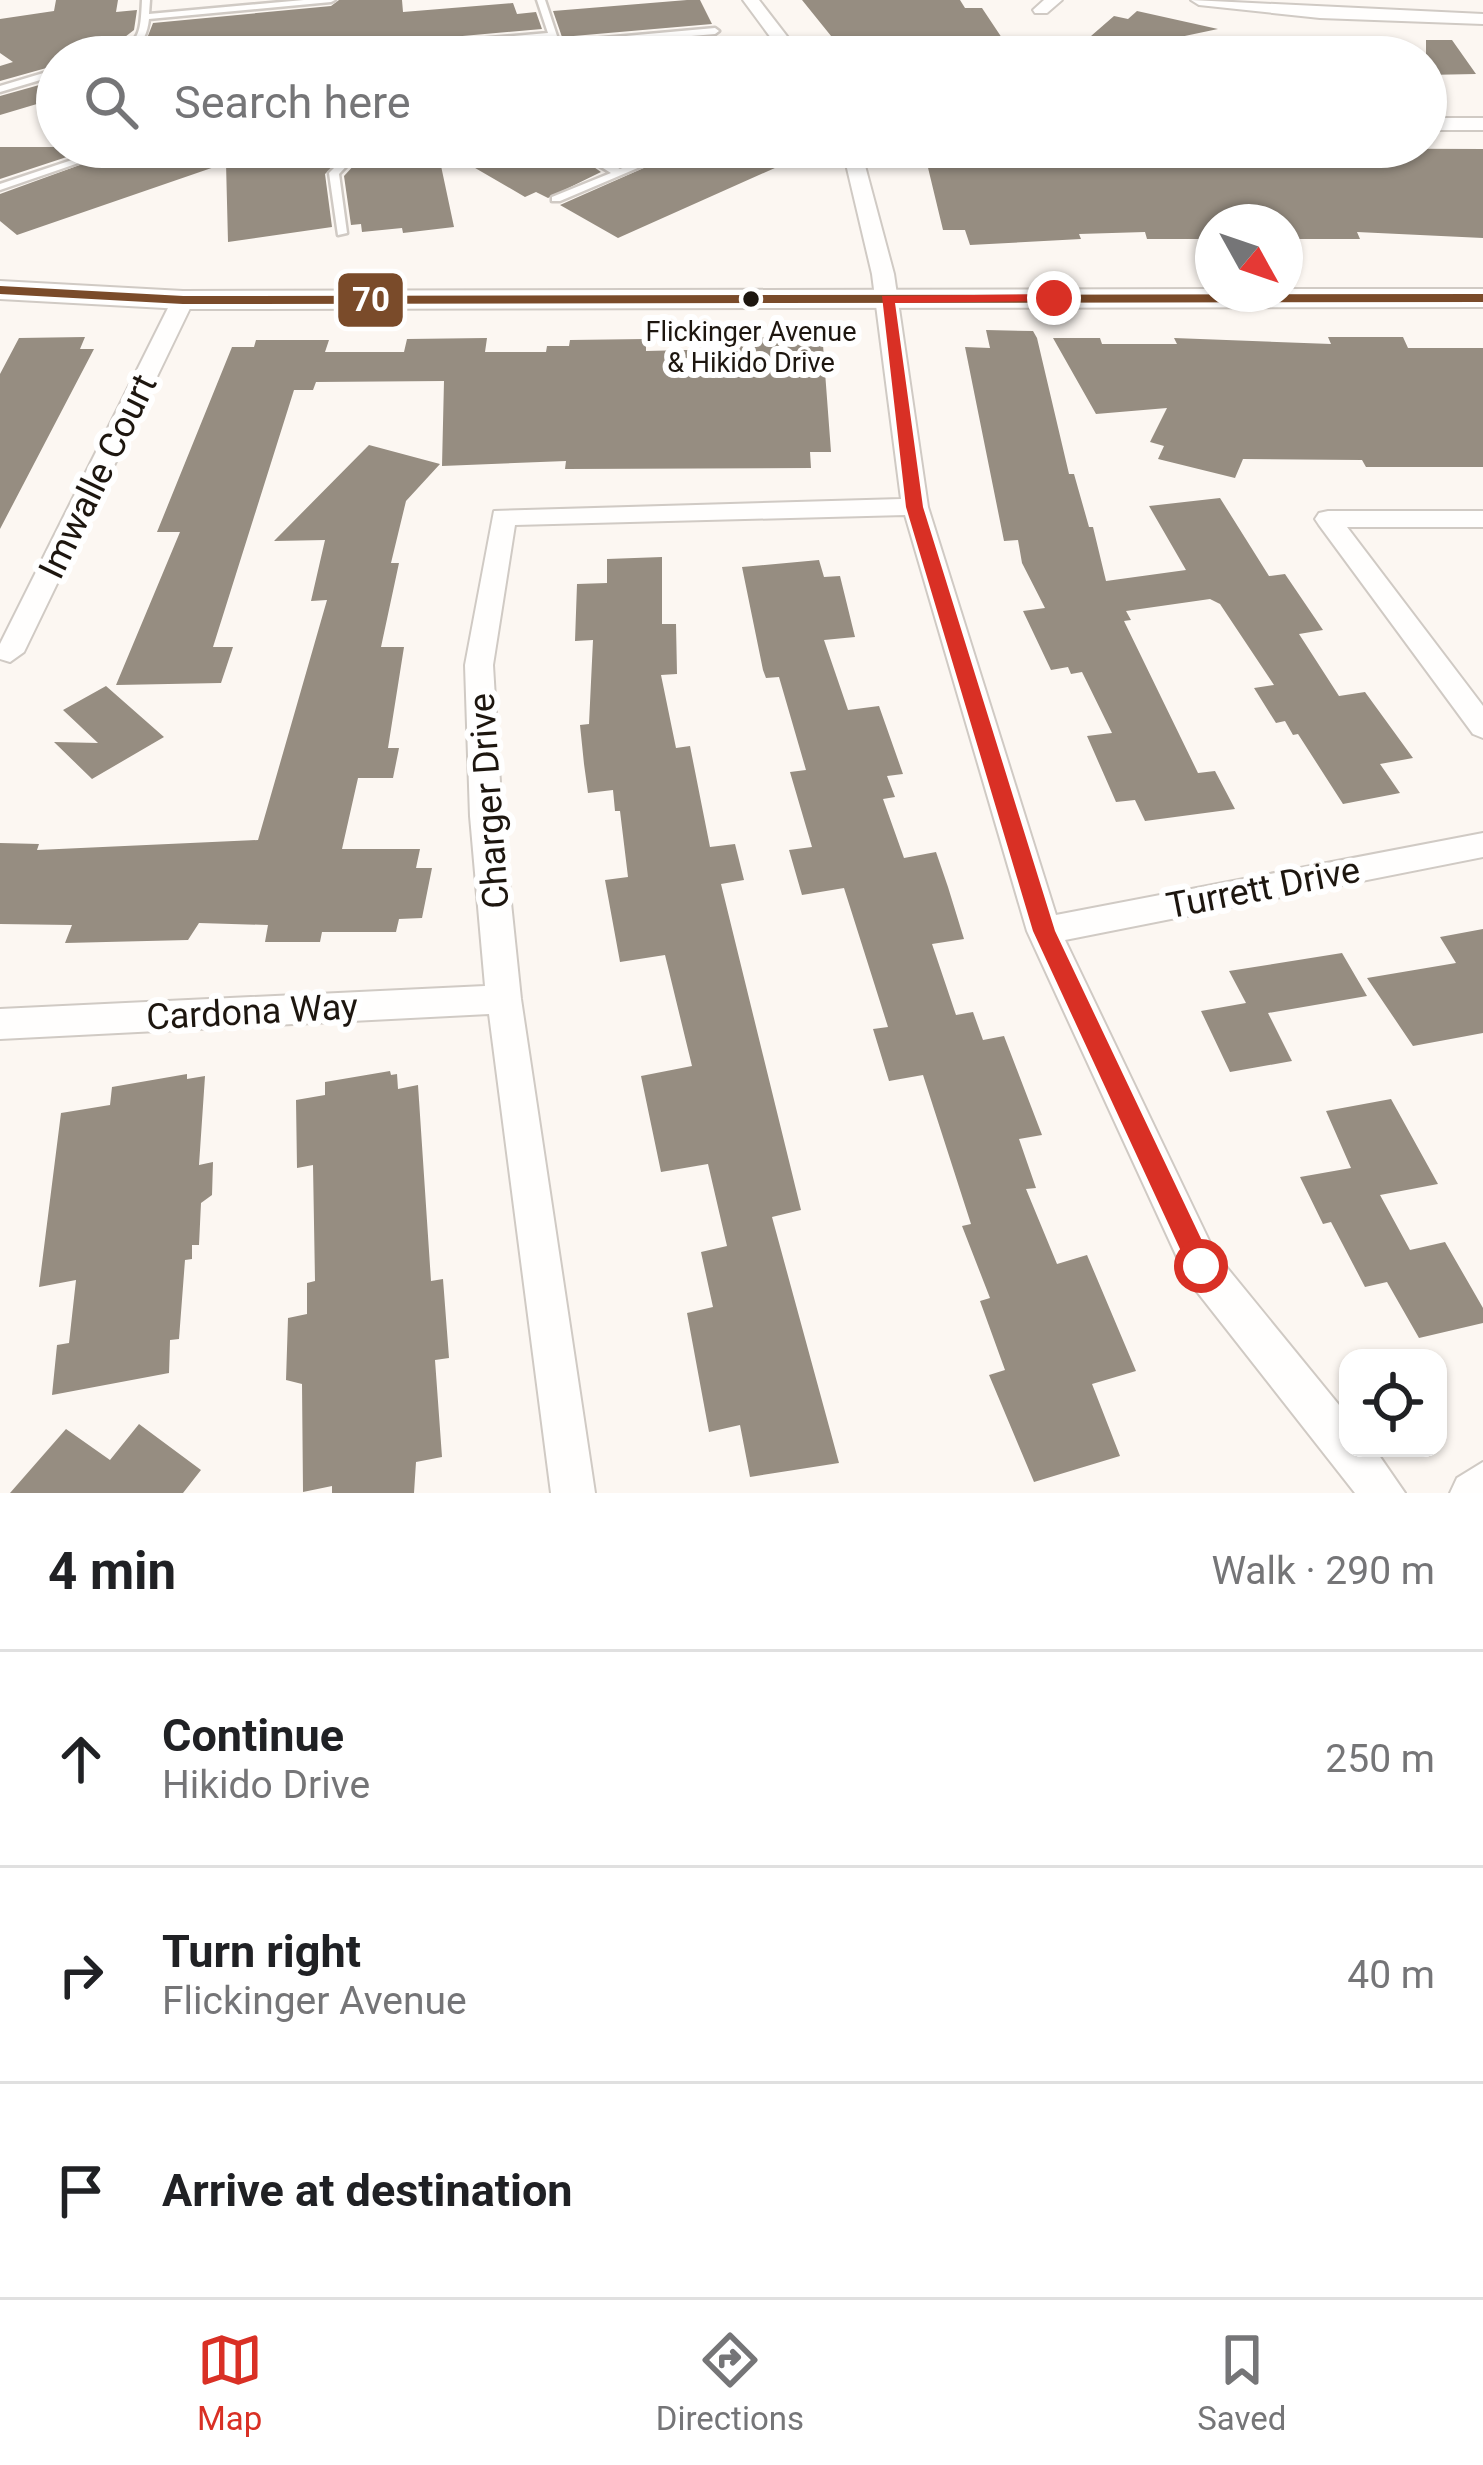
<!DOCTYPE html>
<meta charset="utf-8">
<style>
body{margin:0;font-family:Roboto,sans-serif;background:#f2f2f2;color:#202124}
.controls{position:absolute;right:36px;bottom:36px;display:grid;overflow:hidden;border-radius:24px;box-shadow:0 3px 9px #0004}
.controls button{width:108px;height:108px;display:grid;place-items:center;padding:0;border:0;border-bottom:3px solid #e0e0e0;background:#fff;color:#202124;font:60px sans-serif}
.compass{position:absolute;left:1195px;top:204px;width:108px;height:108px;border-radius:50%;background:#fff;box-shadow:0 3px 9px #0004;rotate:130deg}
.stop{position:absolute;width:36px;height:36px;margin:-27px;border:9px solid #d93025;border-radius:50%;background:#fff}
.stop.end{background:#d93025;border-color:#fff;box-shadow:0 3px 12px #0008}
.list{margin:0;padding:0;list-style:none}
h2{display:flex;justify-content:space-between;align-items:center;height:156px;margin:0;padding:0 48px;font-size:51px}
h2 small{font-size:39px;font-weight:400;color:#757577}
.list li{display:grid;grid-template-columns:78px 1fr auto;gap:36px;align-items:center;box-sizing:border-box;height:216px;padding:0 48px;border-top:3px solid #e0e0e0}
.list b{display:block;font-size:45px;white-space:nowrap}
.list p{margin:0;font-size:39px;white-space:nowrap;color:#757577}
.list em{font-size:39px;font-style:normal;color:#757577}
.icon{flex:none;width:66px;height:66px;fill:none;stroke:currentColor;stroke-width:2;stroke-linecap:round;stroke-linejoin:round}
.map{position:relative;flex:none;width:1483px;height:1493px;overflow:hidden}
.search{position:absolute;background:#fff;box-shadow:0 3px 9px #0004;left:36px;right:36px;top:36px;height:132px;display:flex;align-items:center;gap:30px;box-sizing:border-box;padding:0 42px;border-radius:66px;color:#757577;font-size:45px}
.sheet{height:804px;background:#fff}
nav{display:flex;justify-content:space-around;align-items:center;box-sizing:border-box;height:168px;border-top:3px solid #e0e0e0;background:#fff;font-size:33px;color:#757577}
nav a{display:grid;justify-items:center;gap:6px}
nav .on{color:#d93025}
.map>svg:first-child{display:block}
</style>
<div class="map">
<svg width="1483" height="1493" viewBox="0 0 1483 1493">
<rect width="100%" height="100%" fill="#fcf7f2"/>
<!-- building -->
<path fill="#968d81" d="M56 0H118L116 12 137 10 134 30 99 57H57V65L0 81V66L13 62 0 53V19L54 11Z
M339 0H402L403 12 513 3 517 14 536 12 542 29 362 45 354 57H129L144 46 153 23 331 6Z
M687 0H700L712 24 562 37 553 11Z
M802 0H960L965 8H982L1002 38 927 57H848Z
M1137 11 1218 29 1085 57 1101 43 1091 36 1114 16 1128 19Z
M719 37 730 57H568L567 51Z
M1426 40H1452L1476 74 1426 75Z
M546 43 551 57H503L502 52 384 57Z
M57 80V98L0 115V96Z
M0 147H97L0 179Z
M129 147H354L325 174 332 227 228 242 226 163 17 235 0 221V194Z
M384 147H437L454 227 403 233 402 228 362 232 361 224 351 225 344 176 357 162Z
M439 147H565L601 172 548 198 536 192 525 197Z
M691 147H822L618 238 560 205Z
M923 147H964L967 154 1019 153 1058 162 1084 147 1239 158 1235 148 1483 149V238L1357 232 1360 239H1288L1285 222H1213V239H1147L1145 232 1079 234 1081 239 970 245 965 230H943Z
M986 330 1033 331 1037 338 1069 474H1074L1089 527H1093L1106 581 1186 570 1149 506 1220 498 1269 576 1285 574 1323 630 1299 634 1339 696 1365 692 1413 758 1380 764 1400 793 1343 804 1298 734 1293 735 1285 721 1276 723 1254 688 1274 685 1220 604 1210 599 1126 611 1131 620 1124 621 1198 773 1215 771 1235 809 1145 821 1135 800 1116 802 1087 736 1112 733 1082 672 1071 674 1068 667 1051 670 1023 611 1045 608 1022 563 1018 540 1004 541 965 347 990 348Z
M85 337 80 349H94L0 529V374L19 338Z
M755 337 801 338V346L823 345 831 452H810L811 468 565 469 566 461 442 466 444 381 316 382 313 390H294L213 647H233L221 683 116 685 180 532H157L232 347H254L256 340H329L325 352H404L407 339 487 338 485 352H546L547 346H569L570 340 646 339V351L725 349V338Z
M1328 337H1403L1408 348H1483V467H1366L1362 460 1243 459 1235 478 1158 459 1164 446 1150 442 1167 408 1096 414 1053 338H1100L1102 344H1177L1174 338 1331 344Z
M369 445 440 464 406 501 391 563H399L381 647H404L388 748H399L393 778H358L342 849H420L416 868H432L422 918 399 919 396 932H322L320 942H265L268 925 199 923 188 940 65 943 72 925 0 924V843L39 844 37 850 258 840 327 600 311 601 325 540 274 541Z
M662 557V624H676L677 674 661 675 676 748 690 746 710 847 735 844 744 880 721 884 801 1210 772 1217 839 1463 750 1477 740 1425 709 1432 687 1313 713 1307 701 1252 727 1246 708 1164 661 1172 641 1076 692 1066 665 955 620 962 605 880 628 877 620 811H615L613 790 588 793 584 764 580 725 589 724 593 640 575 641 577 584 607 583V559Z
M819 560 824 577 840 576 855 637 824 640 848 710 879 706 903 774 887 776 895 797 883 799 904 858 936 852 948 887 964 939 932 944 956 1015 973 1012 983 1040 1004 1036 1042 1135 1019 1139 1036 1188 1026 1189 1057 1264 1087 1255 1136 1371 1092 1384 1120 1456 1034 1482 989 1375 1005 1370 980 1301 990 1298 962 1226 971 1224 923 1075 889 1081 873 1029 888 1027 844 888 802 895 789 850 812 847 790 772 806 770 779 677 766 678 763 670 742 567Z
M106 686 164 737 92 779 54 742 98 743 63 710Z
M1483 929V1033L1413 1046 1367 978 1456 963 1440 937Z
M1342 953 1367 996 1268 1013 1292 1061 1230 1072 1201 1011 1246 1003 1229 971Z
M390 1071 391 1075 397 1074 398 1089 418 1085 431 1281 443 1279 449 1358 435 1360 442 1457 416 1462 414 1493H332V1486L303 1492 302 1384 286 1380 288 1318 307 1314V1283L315 1281 313 1165 297 1168 296 1100 325 1095V1082Z
M187 1074V1079L205 1076 199 1165 213 1162 212 1195 201 1203 199 1245H192V1259L185 1260 179 1339 170 1340 169 1373 52 1395 57 1345 69 1343 76 1280 39 1287 61 1113 110 1105 112 1087Z
M1391 1099 1438 1184 1380 1195 1410 1250 1445 1242 1483 1308V1323L1419 1338 1387 1282 1365 1287 1331 1222 1323 1224 1300 1177 1351 1168 1326 1111Z
M139 1424 201 1470 183 1493H10L66 1429 110 1460Z"/>
<g fill="none" stroke-linecap="round" stroke-linejoin="round">
<defs>
<path id="lane" d="M142 0H150L149 14 304 0H335L331 2 149 19C146 47 130 57 103 57 139 40 140 42 142 0Z
M537 0H545L559 42 715 28 719 31 715 34 561 47 564 57H556L549 38 367 54V57H359L358 52 362 49 548 33Z
M57 69V75L0 92V86Z
M111 147H125L0 190V184Z
M366 147H380L354 158 339 174 347 233 338 235 329 173 348 154Z
M569 147H581L620 169 674 147H687L560 201H552V197L611 173Z"/>
<path id="street" d="M743 0H759L803 57H785Z
M1044 0H1062L1047 13H1035L1033 10Z
M1191 0 1483 14V24L1320 18 1199 5Z
M1426 118H1483V130H1426Z
M842 147H860L894 274 928 507 1056 915 1483 833V857L1065 940 1215 1253 1348 1416V1448H1374L1405 1493H1355L1187 1279 1027 931 905 515 515 525 493 665 502 816 521 999 595 1493H551L489 1014 0 1039V1009L485 986 470 816 465 665 494 511 901 499 872 274Z
M183 293 194 300 24 652 10 662 0 659V644L172 300Z
M1328 511H1483V527H1347L1483 706V738L1473 734 1319 525 1315 519 1319 513Z
M1483 1462V1493H1450L1457 1478Z"/>
<path id="secondary" d="M0 281 183 291 1213 289V294H1285V289H1483V307L183 309 0 299Z"/>
</defs>
<!-- lane casing -->
<use href="#lane" stroke="#d0cac4" stroke-width="5"/>
<!-- street casing -->
<use href="#street" stroke="#d0cac4" stroke-width="4"/>
<!-- secondary casing -->
<use href="#secondary" stroke="#d0cac4" stroke-width="4"/>
<!-- lane -->
<use href="#lane" fill="#fffefd" fill-rule="evenodd"/>
<!-- street -->
<use href="#street" fill="#fffefd" fill-rule="evenodd"/>
<!-- secondary -->
<use href="#secondary" fill="#fffefd" fill-rule="evenodd"/>
<defs>
<path id="bus-1" d="M0 290 183 300 1483 298"/>
</defs>
<!-- bus-1 casing -->
<use href="#bus-1" stroke="#fff" stroke-width="15"/>
<!-- bus-1 -->
<use href="#bus-1" stroke="#7a4b2a" stroke-width="8"/>
</g>
<!-- route -->
<path fill="#d93025" d="M1054 294 1059 301 895 303 923 507 1055 931 1214 1266 1210 1275 1201 1278 1192 1275 1033 931 906 507 882 296Z"/>
<!-- markers -->
<circle fill="#1d160f" stroke="#fff" stroke-width="4.5" cx="751" cy="299" r="10"/>
<g text-anchor="middle" stroke-width="12" stroke-linejoin="round" paint-order="stroke">
<!-- far-bus labels -->
<g font-size="27" fill="#1d160f" stroke="#fff">
<text x="751" y="341">Flickinger Avenue<tspan x="751" dy="31">&amp; Hikido Drive</tspan></text>
</g>
<!-- street labels -->
<g font-size="36" fill="#1d160f" stroke="#fff">
<text transform="translate(97 476) rotate(-64)" y="13">Imwalle Court</text>
<text transform="translate(488 801) rotate(-94)" y="13">Charger Drive</text>
<text transform="translate(1263 887) rotate(-11)" y="13">Turrett Drive</text>
<text transform="translate(252 1011) rotate(-3)" y="13">Cardona Way</text>
</g>
</g>
<rect stroke="#fff" stroke-width="4.5" x="336" y="271" width="69" height="58" rx="12" fill="#7a4b2a"/>
<g font-size="33" text-anchor="middle" font-weight="bold" fill="#fff">
<text x="371" y="311">70</text>
</g>
</svg>
<div class="controls">
<button><svg class="icon" aria-label="locate" viewBox="0 0 24 24"><circle cx="12" cy="12" r="6"/><path d="M12 2v4M12 18v4M2 12h4M18 12h4"/></svg></button>
</div>
<svg class="compass" viewBox="-18 -18 36 36"><path d="M0-13l5 13h-10z" fill="#e53935"/><path d="M0 13l5-13h-10z" fill="#757577"/></svg>
<div class="stop" style="left:1201px;top:1266px"></div>
<div class="stop end" style="left:1054px;top:298px"></div>
<div class="search"><svg class="icon" aria-label="search" viewBox="0 0 24 24"><circle cx="10" cy="10" r="6"/><path d="M15 15l6 6"/></svg>Search here</div>
</div>
<section class="sheet">
<h2>4 min<small>Walk · 290 m</small></h2>
<ul class="list">
<li><svg class="icon" aria-label="ahead" viewBox="0 0 24 24"><path d="M12 20V5M6 11l6-6 6 6"/></svg><div><b>Continue</b><p>Hikido Drive</p></div><em>250 m</em></li>
<li><svg class="icon" aria-label="right" viewBox="0 0 24 24"><path d="M7 20v-9h11M14 6l5 5-5 5"/></svg><div><b>Turn right</b><p>Flickinger Avenue</p></div><em>40 m</em></li>
<li><svg class="icon" aria-label="arrive" viewBox="0 0 24 24"><path d="M6 21V4h12l-3 4 3 4H6"/></svg><div><b>Arrive at destination</b></div></li>
</ul>
</section>
<nav>
<a class="on"><svg class="icon" aria-label="map" viewBox="0 0 24 24"><path d="M3 6l6-2 6 2 6-2v14l-6 2-6-2-6 2zM9 4v14M15 6v14"/></svg>Map</a>
<a><svg class="icon" aria-label="directions" viewBox="0 0 24 24"><path d="M12 3l9 9-9 9-9-9zM9 14v-3h6M13 9l2 2-2 2"/></svg>Directions</a>
<a><svg class="icon" aria-label="saved" viewBox="0 0 24 24"><path d="M7 4h10v16l-5-4-5 4z"/></svg>Saved</a>
</nav>
